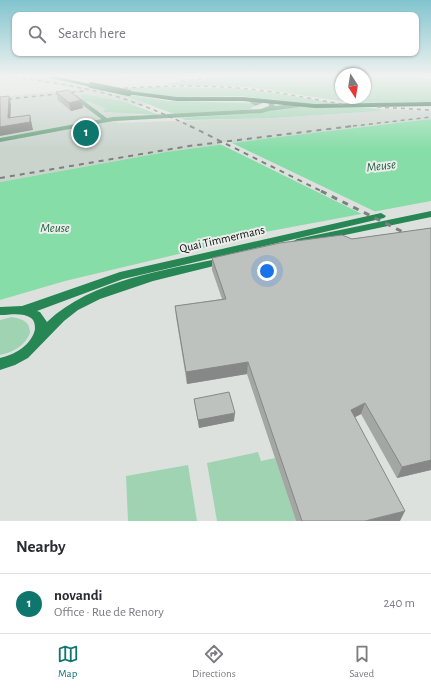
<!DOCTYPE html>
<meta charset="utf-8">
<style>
body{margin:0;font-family:"Alegreya Sans",sans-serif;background:#f2f2f3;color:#2b2b33}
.compass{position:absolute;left:335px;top:68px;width:36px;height:36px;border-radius:50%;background:#fff;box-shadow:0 1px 3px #0004;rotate:168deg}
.you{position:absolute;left:267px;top:271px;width:14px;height:14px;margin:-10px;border:3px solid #fff;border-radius:50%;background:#1a73e8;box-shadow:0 0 0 6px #1a73e833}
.badge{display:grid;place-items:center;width:26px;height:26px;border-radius:50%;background:#0f766e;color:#fff;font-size:13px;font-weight:700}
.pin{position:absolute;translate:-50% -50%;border:2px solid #fff;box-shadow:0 1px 4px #0006}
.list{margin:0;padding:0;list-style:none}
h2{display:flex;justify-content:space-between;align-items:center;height:52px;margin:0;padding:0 16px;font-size:17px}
h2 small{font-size:13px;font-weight:400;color:#7c7c81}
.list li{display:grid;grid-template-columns:26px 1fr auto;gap:12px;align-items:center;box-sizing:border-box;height:60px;padding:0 16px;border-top:1px solid #e1e1e2}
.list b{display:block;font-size:15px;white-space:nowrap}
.list p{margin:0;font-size:13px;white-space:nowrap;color:#7c7c81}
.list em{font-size:13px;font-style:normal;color:#7c7c81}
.icon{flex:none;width:22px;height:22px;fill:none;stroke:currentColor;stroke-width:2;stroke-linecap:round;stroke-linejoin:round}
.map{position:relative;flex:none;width:431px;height:521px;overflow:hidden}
.search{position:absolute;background:#fff;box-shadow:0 1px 3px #0004;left:12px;right:12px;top:12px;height:44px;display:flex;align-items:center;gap:10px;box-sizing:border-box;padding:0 14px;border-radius:8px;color:#7c7c81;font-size:15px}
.sheet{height:112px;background:#fff}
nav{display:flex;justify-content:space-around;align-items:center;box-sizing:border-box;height:56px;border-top:1px solid #e1e1e2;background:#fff;font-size:11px;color:#7c7c81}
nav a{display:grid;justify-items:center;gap:2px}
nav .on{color:#0f766e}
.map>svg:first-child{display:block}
</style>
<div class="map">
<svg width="431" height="521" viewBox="0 0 431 521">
<rect width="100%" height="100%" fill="#dde1de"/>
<!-- built -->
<path fill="#cad4cd" d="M0 76H34L69 83 127 97 148 104 140 106 114 99 88 101 107 109 109 113 117 112 139 115 140 119 120 121 115 123 274 118 380 111V109L431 111V119L270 138 166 152 0 182V97L78 89 41 81Z"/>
<!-- green -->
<path fill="#a0d3b2" d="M121 76H197L146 79V78L120 79Z
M242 76H341V98H365V76H397L431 79V102L353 103 249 87 169 85 168 83Z
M154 87 234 88 274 93 338 104H314L240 96 168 97 135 93 119 89Z
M107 91 168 101 252 103 254 106 250 109 242 110 174 114 148 104Z
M82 94 123 101 159 115 104 112 103 111 106 109 88 101H84L81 96Z
M294 106C323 108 352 106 380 109V111L274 118 186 120 180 118 259 113Z
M12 317C22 319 30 321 30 333 25 346 13 352 0 355V320Z
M258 452 261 461 275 458 296 521H217L207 463Z
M188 465 197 521H128L126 476Z"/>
<!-- water -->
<path fill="#87dda8" d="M431 119V201L265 232 250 237 65 281 0 300V182L166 152 270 138Z"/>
<!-- pier -->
<path fill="#dde1de" d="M230 142 378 213 364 215 218 143Z"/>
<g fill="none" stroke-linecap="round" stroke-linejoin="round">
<!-- minor -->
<path fill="#6da482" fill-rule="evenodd" d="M71 76H76L72 79 70 78Z
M72 95H76L108 119V121H104L72 97Z
M247 98H251L256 102 265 99 268 101 255 106 247 100Z"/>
<!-- tertiary -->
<path fill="#6da482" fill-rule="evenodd" d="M268 100H272L275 106 299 103 302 105 299 107 269 111 262 113 113 121 0 142V138L113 117 261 109 269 106Z"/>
<!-- secondary -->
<path fill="#268654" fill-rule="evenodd" d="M431 211V217L297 245 292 242 297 239Z
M381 213 386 216 384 218 123 279 37 311 40 312 47 322C92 279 167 270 226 257L231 260 230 262 153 281 100 299 78 310 64 321 28 358 15 365 0 370V358C14 355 32 345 35 329 35 326 35 321 31 318 23 312 9 315 0 315V307L22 306 31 303 120 272Z"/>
<!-- primary -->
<path fill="#276744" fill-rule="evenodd" d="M42 76H54L94 85 91 87Z
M129 91 177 97H243L315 104 431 102V106L315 108 243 101H177L127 94 126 93Z"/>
<!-- rail-far2 -->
<path stroke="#7d807e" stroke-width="1.5" stroke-dasharray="4 4" stroke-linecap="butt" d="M6 76C42 81 79 86 115 96 141 104 167 115 192 127
M181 81 230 76
M100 90C150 86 199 84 249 89 280 92 311 99 342 104
M0 100 84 91
M377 107 431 110
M345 127 431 117"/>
<!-- rail-far1 -->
<path stroke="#7d807e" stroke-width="2" stroke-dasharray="5 5" stroke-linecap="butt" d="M190 126 323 192
M0 178 189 146 353 126"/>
<!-- rail -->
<path stroke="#7d807e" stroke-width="3" stroke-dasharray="6 6" stroke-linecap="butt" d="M321 191 431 246"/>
<!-- primary-bridge -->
<path stroke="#276744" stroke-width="6" d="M91 85 129 93"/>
</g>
<!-- wall -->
<path fill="#a3a7a4" d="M56 92 81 100 83 108 71 111 58 100Z
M431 226V470L397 478 361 414 355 417 400 521H296L247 374 187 384 176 317 175 306 222 299 212 270V258L431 228Z
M194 399 234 421 199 428 195 406Z"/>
<!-- shaded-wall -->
<path fill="#858886" d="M9 96 11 104 10 125 30 115 33 130 0 136V127Z
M81 100 83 108 71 111 69 103Z
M248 362 247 374 187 384 186 372Z
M365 403 361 414 348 421 351 410Z
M235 413 234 421 199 428 198 420Z
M431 460V470L397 478 402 467Z
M405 511 400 521H365Z"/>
<!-- building -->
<path fill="#bec2bf" stroke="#858886" d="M68 90 81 100 69 103 56 92Z
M9 96 8 118 30 115V122L0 127V97Z
M431 228V460L402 467 365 403 351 410 405 511 365 521H302L248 362 186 372 175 306 226 299 212 258 280 243 342 235 352 239Z
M229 392 235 413 198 420 194 399Z"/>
<!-- sky -->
<linearGradient id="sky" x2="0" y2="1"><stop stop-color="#81c4ce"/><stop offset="0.51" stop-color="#f0f2f0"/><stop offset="1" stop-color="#f0f2f0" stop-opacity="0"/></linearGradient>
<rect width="431" height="149" fill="url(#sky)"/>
<g text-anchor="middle" stroke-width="4" stroke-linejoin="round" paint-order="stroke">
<!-- street labels -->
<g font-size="12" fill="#111211" stroke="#eaeeeb">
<text transform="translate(222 239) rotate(-13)" y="4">Quai Timmermans</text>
</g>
<!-- water labels -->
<g font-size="13" font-style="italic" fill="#246240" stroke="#eaeeeb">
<text transform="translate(381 165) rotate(-7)" y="5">Meuse</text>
<text x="55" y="232">Meuse</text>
</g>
</g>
</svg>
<svg class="compass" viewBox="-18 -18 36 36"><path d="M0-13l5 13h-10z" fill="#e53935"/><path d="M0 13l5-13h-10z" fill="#7c7c81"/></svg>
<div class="you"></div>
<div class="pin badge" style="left:86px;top:133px">1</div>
<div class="search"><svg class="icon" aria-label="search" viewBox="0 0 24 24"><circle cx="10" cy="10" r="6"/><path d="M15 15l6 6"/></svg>Search here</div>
</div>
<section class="sheet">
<h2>Nearby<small></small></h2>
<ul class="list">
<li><span class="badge">1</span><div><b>novandi</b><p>Office · Rue de Renory</p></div><em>240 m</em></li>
</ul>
</section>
<nav>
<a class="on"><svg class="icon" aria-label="map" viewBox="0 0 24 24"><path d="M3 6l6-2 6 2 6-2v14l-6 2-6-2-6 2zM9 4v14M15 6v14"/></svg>Map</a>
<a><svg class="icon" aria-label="directions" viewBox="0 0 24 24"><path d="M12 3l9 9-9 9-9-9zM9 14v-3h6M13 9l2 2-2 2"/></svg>Directions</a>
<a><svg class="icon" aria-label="saved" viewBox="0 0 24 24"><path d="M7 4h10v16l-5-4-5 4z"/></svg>Saved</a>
</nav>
